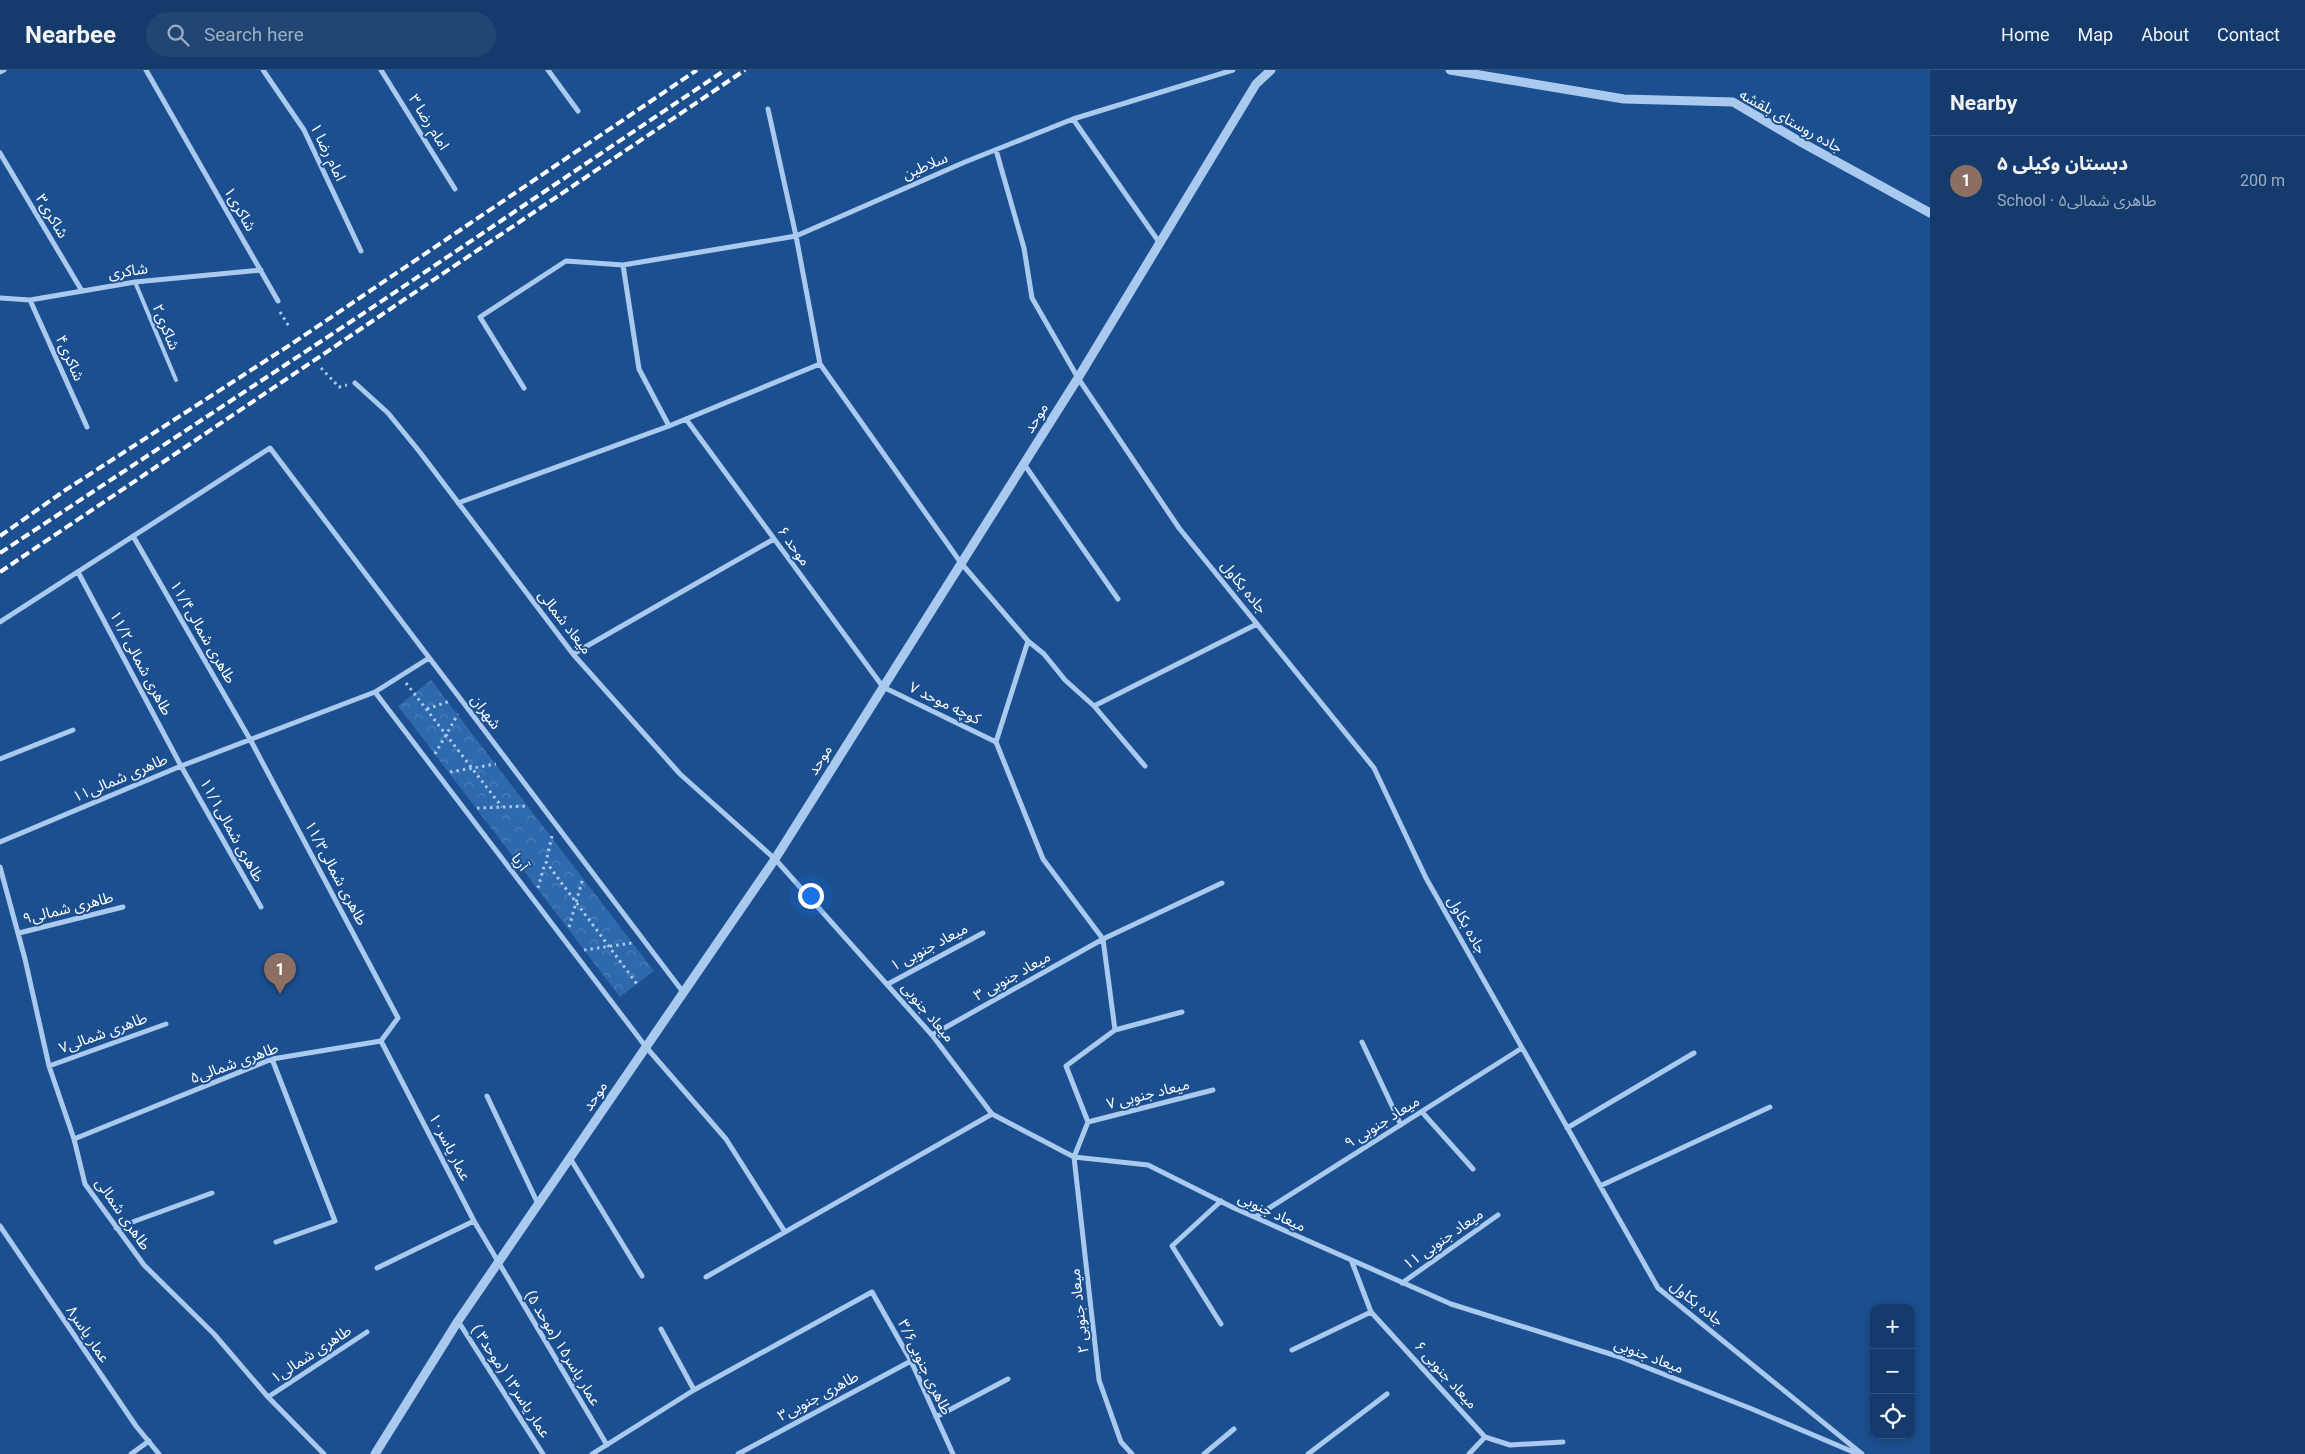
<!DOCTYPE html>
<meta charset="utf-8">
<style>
body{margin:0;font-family:Roboto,"Noto Sans Arabic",sans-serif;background:#214673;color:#f1f3f6}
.controls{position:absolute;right:15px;bottom:15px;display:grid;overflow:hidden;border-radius:10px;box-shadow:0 2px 8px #0003}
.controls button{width:45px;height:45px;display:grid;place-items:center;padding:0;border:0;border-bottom:1px solid #33557e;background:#143b6b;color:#f1f3f6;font:25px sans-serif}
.you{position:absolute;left:810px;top:825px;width:18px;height:18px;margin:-12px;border:4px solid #fff;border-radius:50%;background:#1a73e8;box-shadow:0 0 0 8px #1a73e833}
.badge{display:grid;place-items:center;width:32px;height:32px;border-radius:50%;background:#ffd166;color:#fff;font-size:16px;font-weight:700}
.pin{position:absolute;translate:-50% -41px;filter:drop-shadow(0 1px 2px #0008)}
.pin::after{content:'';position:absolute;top:26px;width:18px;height:15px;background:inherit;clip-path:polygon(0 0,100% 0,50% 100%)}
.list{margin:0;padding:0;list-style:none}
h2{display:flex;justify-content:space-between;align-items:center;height:65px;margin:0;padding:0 20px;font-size:21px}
h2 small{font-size:16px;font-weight:400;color:#9dadc1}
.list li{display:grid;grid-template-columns:32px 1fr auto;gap:15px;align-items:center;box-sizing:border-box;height:90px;padding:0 20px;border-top:1px solid #33557e}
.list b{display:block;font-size:19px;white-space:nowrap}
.list p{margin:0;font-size:16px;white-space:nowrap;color:#9dadc1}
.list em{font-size:16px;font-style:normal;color:#9dadc1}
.icon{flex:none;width:28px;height:28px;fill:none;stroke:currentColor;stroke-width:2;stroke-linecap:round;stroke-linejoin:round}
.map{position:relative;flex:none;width:1930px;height:1384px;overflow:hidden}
header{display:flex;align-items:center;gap:30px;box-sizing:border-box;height:70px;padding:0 25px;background:#143b6b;border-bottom:1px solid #33557e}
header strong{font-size:24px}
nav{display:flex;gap:28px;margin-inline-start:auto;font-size:18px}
.search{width:350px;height:45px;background:#214673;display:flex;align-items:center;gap:12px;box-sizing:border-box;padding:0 18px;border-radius:28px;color:#9dadc1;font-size:19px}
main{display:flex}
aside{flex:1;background:#143b6b}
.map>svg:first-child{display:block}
</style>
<header>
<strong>Nearbee</strong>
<div class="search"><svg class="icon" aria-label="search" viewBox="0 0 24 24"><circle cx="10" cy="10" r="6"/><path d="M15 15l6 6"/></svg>Search here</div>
<nav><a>Home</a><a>Map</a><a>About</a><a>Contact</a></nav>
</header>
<main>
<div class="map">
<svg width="1930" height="1384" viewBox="0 0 1930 1384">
<defs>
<pattern id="forest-crowns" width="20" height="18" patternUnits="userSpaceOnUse" patternTransform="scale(1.25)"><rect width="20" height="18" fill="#2e69ad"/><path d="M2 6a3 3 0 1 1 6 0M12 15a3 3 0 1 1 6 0" fill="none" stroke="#4d80b9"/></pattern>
</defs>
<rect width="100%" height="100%" fill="#1b4f8f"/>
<!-- forest -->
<path fill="url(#forest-crowns)" d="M431 610 654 901 620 927 398 636Z"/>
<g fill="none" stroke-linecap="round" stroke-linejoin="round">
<!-- path -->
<path stroke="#a9c9ee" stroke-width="3" stroke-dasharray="2.5 4" stroke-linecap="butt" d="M280 242 290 258
M321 298 339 317 347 315
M406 613 502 737
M427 639 450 631
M435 684 458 644
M450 702 496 694
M477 738 528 736
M552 766 546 792 637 914
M538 818 545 793
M569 857 583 808
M584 880 632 873"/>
<!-- service -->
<path stroke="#a9c9ee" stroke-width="4" d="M135 212 176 310"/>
<!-- minor -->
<path stroke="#a9c9ee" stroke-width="5" d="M146 0 278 231
M263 0 304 60 361 181
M381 0 455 119
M548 0 578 41
M0 2 4 0
M768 39 796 166 820 294
M1073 49 1159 172
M996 80 1024 178 1032 228 1078 308 1179 458 1374 698 1426 808 1658 1218 1862 1384
M0 83 82 221
M623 195 639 299 669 356
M0 228 30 230 135 212 261 200
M30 230 87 357
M355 313 388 343 419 381 573 584 680 704 775 789 932 965 992 1044 1074 1087 1148 1095 1234 1138 1451 1234 1620 1287 1752 1339 1858 1384
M524 318 480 247 566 191 623 195 796 166 965 92 1073 49 1233 0
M686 349 883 617 996 672
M1024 394 1118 529
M458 433 669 356 820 294 961 493 1028 571 996 672 1043 789 1103 869 1115 960 1066 996 1088 1052 1074 1087 1099 1310 1121 1372 1132 1384
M78 502 181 696 261 837
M0 552 270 378 683 922
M1028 571 1044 584 1065 610 1094 636 1145 696
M573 584 774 469
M375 622 646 977 726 1069 785 1162
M1094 636 1257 554
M0 689 73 660
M0 772 181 696 375 622 429 588
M0 797 25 889 49 996 74 1069 85 1114 144 1195 214 1264 268 1327 324 1384
M19 863 123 837
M888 914 983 863
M1115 960 1182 942
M932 965 1103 869 1222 813
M381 971 474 1151 607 1375
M1362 972 1401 1055
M272 989 335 1151 276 1172
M49 996 166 954
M487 1026 538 1134
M1422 1042 1473 1099
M1088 1052 1213 1020
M1567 1058 1694 983
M74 1069 272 989 381 971 398 948 251 671 133 466
M570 1088 642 1206
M1600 1116 1770 1037
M1221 1131 1172 1176 1221 1254
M1255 1147 1522 978
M0 1156 136 1356 159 1384
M116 1158 212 1123
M1352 1192 1371 1242 1485 1367 1510 1375 1563 1372
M377 1198 474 1151
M706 1207 992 1044
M1402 1213 1498 1145
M458 1251 543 1384
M661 1259 694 1320
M1292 1280 1371 1242
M268 1327 367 1262
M936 1347 1008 1309
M131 1384 149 1371
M592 1384 694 1320 872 1222 911 1291 953 1384
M738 1384 911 1291
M1204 1384 1234 1359
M1308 1384 1387 1324
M1469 1384 1485 1367"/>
<!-- tertiary -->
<path stroke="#a9c9ee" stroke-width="9" d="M1450 0 1624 29 1733 32 1799 71 1930 143
M375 1384 458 1251 775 789 1078 308 1256 14 1271 0"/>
<!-- rail -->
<path stroke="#fff" stroke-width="4" stroke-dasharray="9 4" stroke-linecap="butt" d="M0 466 67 419 293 273 697 0
M0 483 367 241 725 0
M0 502 745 0"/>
</g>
<g text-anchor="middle" stroke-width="4" stroke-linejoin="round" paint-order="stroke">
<!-- street labels -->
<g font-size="15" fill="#fff" stroke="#1b4f8f">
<text transform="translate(1791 51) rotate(29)" y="5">جاده روستای بلقشه</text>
<text transform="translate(429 52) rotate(58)" y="5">امام رضا ۳</text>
<text transform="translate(328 82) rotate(64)" y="5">امام رضا ۱</text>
<text transform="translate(925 96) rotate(-23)" y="5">سلاطین</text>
<text transform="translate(240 139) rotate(60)" y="5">شاکری۱</text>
<text transform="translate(52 146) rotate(59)" y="5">شاکری۳</text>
<text transform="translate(128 201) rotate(-8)" y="5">شاکری</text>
<text transform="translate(166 257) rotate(68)" y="5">شاکری۲</text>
<text transform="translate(70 288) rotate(66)" y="5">شاکری۴</text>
<text transform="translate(1036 348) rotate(-58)" y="5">موحد</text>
<text transform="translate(794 476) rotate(54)" y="5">موحد ۶</text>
<text transform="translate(1244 517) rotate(51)" y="5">جاده بکاول</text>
<text transform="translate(565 552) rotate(52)" y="5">میعاد شمالی</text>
<text transform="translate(203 562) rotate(60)" y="5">طاهری شمالی۱۱/۴</text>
<text transform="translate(141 593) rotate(62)" y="5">طاهری شمالی۱۱/۲</text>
<text transform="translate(945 633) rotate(26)" y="5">کوچه موحد ۷</text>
<text transform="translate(486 642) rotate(53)" y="5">شهران</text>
<text transform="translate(820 690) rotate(-58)" y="5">موحد</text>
<text transform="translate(120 708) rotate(-23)" y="5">طاهری شمالی۱۱</text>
<text transform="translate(232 760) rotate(61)" y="5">طاهری شمالی۱۱/۱</text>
<text transform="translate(520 792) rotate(53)" y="5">آریا</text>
<text transform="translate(336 803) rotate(62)" y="5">طاهری شمالی۱۱/۳</text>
<text transform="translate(68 838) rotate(-14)" y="5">طاهری شمالی۹</text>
<text transform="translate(1467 855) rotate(61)" y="5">جاده بکاول</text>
<text transform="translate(929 877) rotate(-28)" y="5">میعاد جنوبی ۱</text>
<text transform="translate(1012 906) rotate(-29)" y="5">میعاد جنوبی ۳</text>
<text transform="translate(928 942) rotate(50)" y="5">میعاد جنوبی</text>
<text transform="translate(103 963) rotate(-20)" y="5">طاهری شمالی۷</text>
<text transform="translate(234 993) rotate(-20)" y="5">طاهری شمالی۵</text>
<text transform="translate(1148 1024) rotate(-14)" y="5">میعاد جنوبی ۷</text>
<text transform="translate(595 1026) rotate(-56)" y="5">موحد</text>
<text transform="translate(1382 1052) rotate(-32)" y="5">میعاد جنوبی ۹</text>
<text transform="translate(450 1077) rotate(63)" y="5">عمار یاسر۱۰</text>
<text transform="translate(1272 1142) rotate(25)" y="5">میعاد جنوبی</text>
<text transform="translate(123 1144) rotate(55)" y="5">طاهری شمالی</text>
<text transform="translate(1443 1169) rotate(-35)" y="5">میعاد جنوبی ۱۱</text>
<text transform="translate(1697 1233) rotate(39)" y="5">جاده بکاول</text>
<text transform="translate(1079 1241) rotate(-96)" y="5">میعاد جنوبی ۲</text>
<text transform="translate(88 1264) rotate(56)" y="5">عمار یاسر۸</text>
<text transform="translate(563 1278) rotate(59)" y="5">عمار یاسر۱۵ (موحد ۵)</text>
<text transform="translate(311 1284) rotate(-33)" y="5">طاهری شمالی۱</text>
<text transform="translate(1649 1286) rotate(21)" y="5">میعاد جنوبی</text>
<text transform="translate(925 1297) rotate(64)" y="5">طاهری جنوبی۳/۶</text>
<text transform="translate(1446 1305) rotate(48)" y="5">میعاد جنوبی ۶</text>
<text transform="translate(511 1311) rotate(57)" y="5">عمار یاسر۱۳ (موحد۳ )</text>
<text transform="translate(818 1326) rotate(-28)" y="5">طاهری جنوبی۳</text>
</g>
</g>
</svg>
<div class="controls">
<button>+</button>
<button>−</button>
<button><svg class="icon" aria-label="locate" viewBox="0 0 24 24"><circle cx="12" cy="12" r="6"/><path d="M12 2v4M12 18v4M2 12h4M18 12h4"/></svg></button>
</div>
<div class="you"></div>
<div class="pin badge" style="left:280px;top:924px;background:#8d6e63">1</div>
</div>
<aside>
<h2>Nearby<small></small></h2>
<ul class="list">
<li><span class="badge" style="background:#8d6e63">1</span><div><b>دبستان وکیلی ۵</b><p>School · طاهری شمالی۵</p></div><em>200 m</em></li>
</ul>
</aside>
</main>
